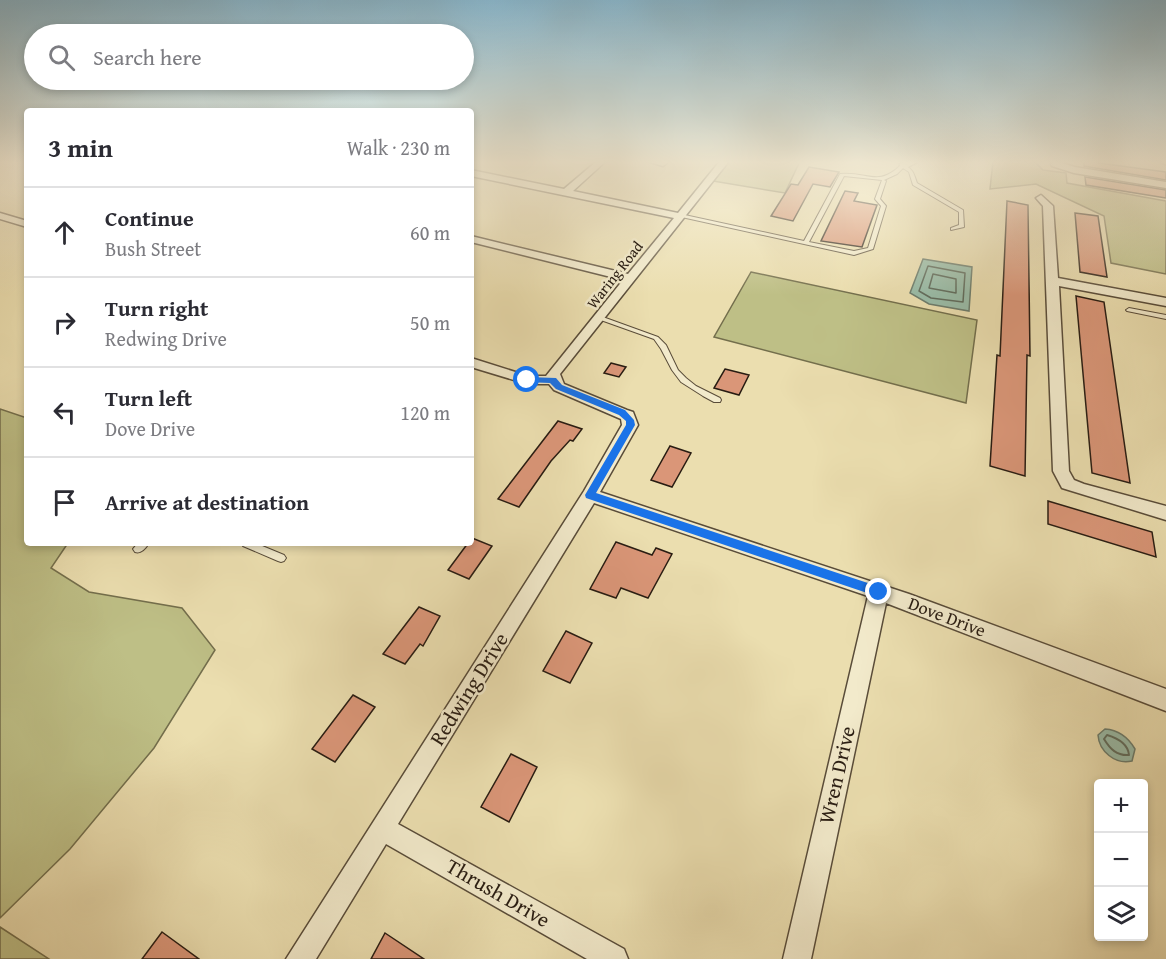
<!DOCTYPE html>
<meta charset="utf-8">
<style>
body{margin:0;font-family:"Gentium Book Plus",serif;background:#f2f2f3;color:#2b2b33}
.controls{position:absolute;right:18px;bottom:18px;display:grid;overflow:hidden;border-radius:6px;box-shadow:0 3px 9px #0003}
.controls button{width:54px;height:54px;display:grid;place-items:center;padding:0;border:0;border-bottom:2px solid #e1e1e2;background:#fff;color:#2b2b33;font:30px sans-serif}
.stop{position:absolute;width:18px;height:18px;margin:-14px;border:4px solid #1a73e8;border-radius:50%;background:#fff}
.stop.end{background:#1a73e8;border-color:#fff;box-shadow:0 2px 6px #0008}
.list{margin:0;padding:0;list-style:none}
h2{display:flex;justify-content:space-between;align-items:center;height:78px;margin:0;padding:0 24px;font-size:26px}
h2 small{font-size:20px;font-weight:400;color:#7c7c81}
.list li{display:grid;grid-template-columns:39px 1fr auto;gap:18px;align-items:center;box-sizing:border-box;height:90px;padding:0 24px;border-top:2px solid #e1e1e2}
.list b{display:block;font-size:22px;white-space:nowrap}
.list p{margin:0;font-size:20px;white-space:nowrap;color:#7c7c81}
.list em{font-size:20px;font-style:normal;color:#7c7c81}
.icon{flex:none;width:33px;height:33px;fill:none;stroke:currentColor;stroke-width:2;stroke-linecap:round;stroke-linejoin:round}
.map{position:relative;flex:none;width:1166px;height:959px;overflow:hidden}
.search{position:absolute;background:#fff;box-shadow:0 3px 9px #0003;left:24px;top:24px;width:450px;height:66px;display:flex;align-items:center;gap:15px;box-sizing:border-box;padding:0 21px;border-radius:33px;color:#7c7c81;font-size:22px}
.panel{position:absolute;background:#fff;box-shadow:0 3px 9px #0003;left:24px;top:108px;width:450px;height:438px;border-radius:6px}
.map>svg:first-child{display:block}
</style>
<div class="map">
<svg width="1166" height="959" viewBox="0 0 1166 959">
<rect width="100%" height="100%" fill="#ebdeaf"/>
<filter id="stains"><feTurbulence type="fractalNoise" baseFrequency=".00333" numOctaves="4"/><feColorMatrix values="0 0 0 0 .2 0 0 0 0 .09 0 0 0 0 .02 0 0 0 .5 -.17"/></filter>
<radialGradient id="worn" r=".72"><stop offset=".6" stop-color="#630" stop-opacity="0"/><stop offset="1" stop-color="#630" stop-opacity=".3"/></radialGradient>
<!-- green -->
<path fill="#bebf86" stroke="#736e4c" stroke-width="1.5" d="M730 161H800L785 193 713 181Z
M993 161H1034L1043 170 1066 173 1067 183 1166 201V274L1111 263 1104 216 1036 184 990 189Z
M751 272 977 320 966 403 714 337Z
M0 409 27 418V543H68L51 568 89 592 182 608 215 650 154 748 70 849 0 918Z
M0 927 49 959H0Z"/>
<!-- water -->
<path fill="#99bca8" stroke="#6c7c6c" stroke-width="1.5" d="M923 259 972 267 969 311 929 304 910 293Z
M1105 729C1119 730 1128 737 1135 749L1132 761C1115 765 1099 751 1098 735Z"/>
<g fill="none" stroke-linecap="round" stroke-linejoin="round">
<!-- shore-far1 -->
<path stroke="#606c5d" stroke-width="1.5" d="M928 266 965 273 963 302 931 298 919 291Z
M933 274 956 279V293L929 288Z"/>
<!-- shore -->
<path stroke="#606c5d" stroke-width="2" d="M1107 735C1117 738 1128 743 1129 755 1117 756 1110 749 1104 739Z"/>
</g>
<!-- building -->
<path fill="#da9678" stroke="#281c12" stroke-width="1.5" d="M1084 161 1166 172V180L1084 166Z
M809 167 839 172 830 187 813 184 793 221 771 216 791 184 798 185Z
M1085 177 1166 190V198L1086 185Z
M845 191 858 193 854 201 877 205 862 247 821 241Z
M1007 201 1028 205 1030 356 1027 355 1025 476 990 466 997 355 1000 356Z
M1075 213 1098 216 1107 277 1080 272Z
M1076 296 1104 302 1130 483 1092 473Z
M611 363 626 367 619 377 604 373Z
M725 369 749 375 739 395 714 388Z
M558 421 582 429 573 441 570 440 551 461 519 507 498 499Z
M670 446 691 453 672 487 651 480Z
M1048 501 1152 532 1156 557 1048 524Z
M472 538 492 546 469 579 448 570 468 543H471Z
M616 542 652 555 656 548 672 554 648 598 621 588 616 598 590 589Z
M419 607 440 616 423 646 420 644 405 664 383 654Z
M566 631 592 643 570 683 543 671Z
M353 695 375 707 335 762 312 749Z
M511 754 537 767 509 822 481 807Z
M162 932 199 959H142Z
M385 933 424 959H371Z"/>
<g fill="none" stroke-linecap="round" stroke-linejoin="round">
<defs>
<path id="lane" d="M901 165C912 166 914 174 917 183L963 210 964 227 951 230V228L959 225V212L913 185 909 172 903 168 897 174 884 180 886 181 880 199 886 206 873 249 854 255 677 216 680 214 804 241 840 174C868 171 877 188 901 165ZM844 176 882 180 875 199 881 206 868 248 854 251 809 242Z
M1129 308 1166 315V319L1127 311 1126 310Z
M600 316 658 337 666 345 678 370 686 378 696 386 720 398 721 400 720 402H714L703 396 681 382 672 370 661 349 654 339 598 319 597 318Z
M138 543H149C146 548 141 554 135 552L133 549Z
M241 543H255L284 555 286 558 284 561 281 562 278 561 243 546Z"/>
<path id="street" d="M597 161H606L573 191 678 213 720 161H729L560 374 564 384 627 410 633 412 638 425 600 492 909 594 1166 689V711L886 603 811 959H783L868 596 594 503 398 824 624 949 628 959H587L386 844 316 959H286L584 491 622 425 621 419 554 390 549 384H527L471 367V358L528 376H546L623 280 471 242V236L628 274 674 218 471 176V170L564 189Z
M647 161H666L667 163 663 166Z
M907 161H919L906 168H900V164Z
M1055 161 1075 167 1166 182V188L1074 173 1052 166 1051 164Z
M1161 161H1166V164L1162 163Z
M1041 195 1053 206 1058 278 1166 298V306L1059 286 1069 471 1074 480 1084 484 1166 506V520L1062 488 1053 471 1043 206 1036 198Z
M0 213 27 221V227L0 219Z"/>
</defs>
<!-- lane casing -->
<use href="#lane" stroke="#594c39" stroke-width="2"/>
<!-- street casing -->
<use href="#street" stroke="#594c39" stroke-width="3"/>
<!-- lane -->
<use href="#lane" fill="#f2eacb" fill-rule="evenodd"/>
<!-- street -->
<use href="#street" fill="#f2eacb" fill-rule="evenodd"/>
</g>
<!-- sky -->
<linearGradient id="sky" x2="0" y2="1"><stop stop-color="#88b7ce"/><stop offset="0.55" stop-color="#f6f0db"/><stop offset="1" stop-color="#f6f0db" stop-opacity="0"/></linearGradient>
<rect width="1166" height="295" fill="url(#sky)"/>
<!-- route -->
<path fill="#1a73e8" d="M527 377 556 378 562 385 625 410 634 420 635 425 596 493 883 588V595L879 597 586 498 585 495 626 425V421L619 415 556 389 550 383 524 382Z"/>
<g text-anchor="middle" stroke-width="5" stroke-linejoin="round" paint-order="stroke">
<!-- far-street labels -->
<g font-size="15" fill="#281c12" stroke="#f2eacb">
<text transform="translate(615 275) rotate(-52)" y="5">Waring Road</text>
</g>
<!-- street labels -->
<g font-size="18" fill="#281c12" stroke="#f2eacb">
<text transform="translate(947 617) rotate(21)" y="6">Dove Drive</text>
</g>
<!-- near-street labels -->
<g font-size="21" fill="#281c12" stroke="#f2eacb">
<text transform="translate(469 689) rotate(-58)" y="7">Redwing Drive</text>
<text transform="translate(837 775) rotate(-77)" y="7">Wren Drive</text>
<text transform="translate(498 893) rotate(30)" y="7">Thrush Drive</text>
</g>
</g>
<rect width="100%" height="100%" filter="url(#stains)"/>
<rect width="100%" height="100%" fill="url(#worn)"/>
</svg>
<div class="controls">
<button>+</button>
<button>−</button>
<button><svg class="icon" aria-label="layers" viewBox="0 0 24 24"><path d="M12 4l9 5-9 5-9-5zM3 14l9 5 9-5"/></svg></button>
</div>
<div class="stop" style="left:527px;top:380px"></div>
<div class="stop end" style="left:879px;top:592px"></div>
<div class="search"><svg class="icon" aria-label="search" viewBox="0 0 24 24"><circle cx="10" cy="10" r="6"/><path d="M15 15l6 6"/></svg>Search here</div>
<section class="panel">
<h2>3 min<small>Walk · 230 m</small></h2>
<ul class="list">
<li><svg class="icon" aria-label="ahead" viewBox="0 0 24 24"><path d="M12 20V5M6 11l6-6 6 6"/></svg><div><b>Continue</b><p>Bush Street</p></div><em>60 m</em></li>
<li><svg class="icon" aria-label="right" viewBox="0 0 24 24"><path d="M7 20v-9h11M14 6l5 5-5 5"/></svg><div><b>Turn right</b><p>Redwing Drive</p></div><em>50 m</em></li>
<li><svg class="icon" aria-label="left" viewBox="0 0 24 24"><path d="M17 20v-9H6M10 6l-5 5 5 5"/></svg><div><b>Turn left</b><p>Dove Drive</p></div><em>120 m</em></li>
<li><svg class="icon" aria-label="arrive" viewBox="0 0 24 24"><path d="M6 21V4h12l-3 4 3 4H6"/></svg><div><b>Arrive at destination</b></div></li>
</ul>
</section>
</div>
